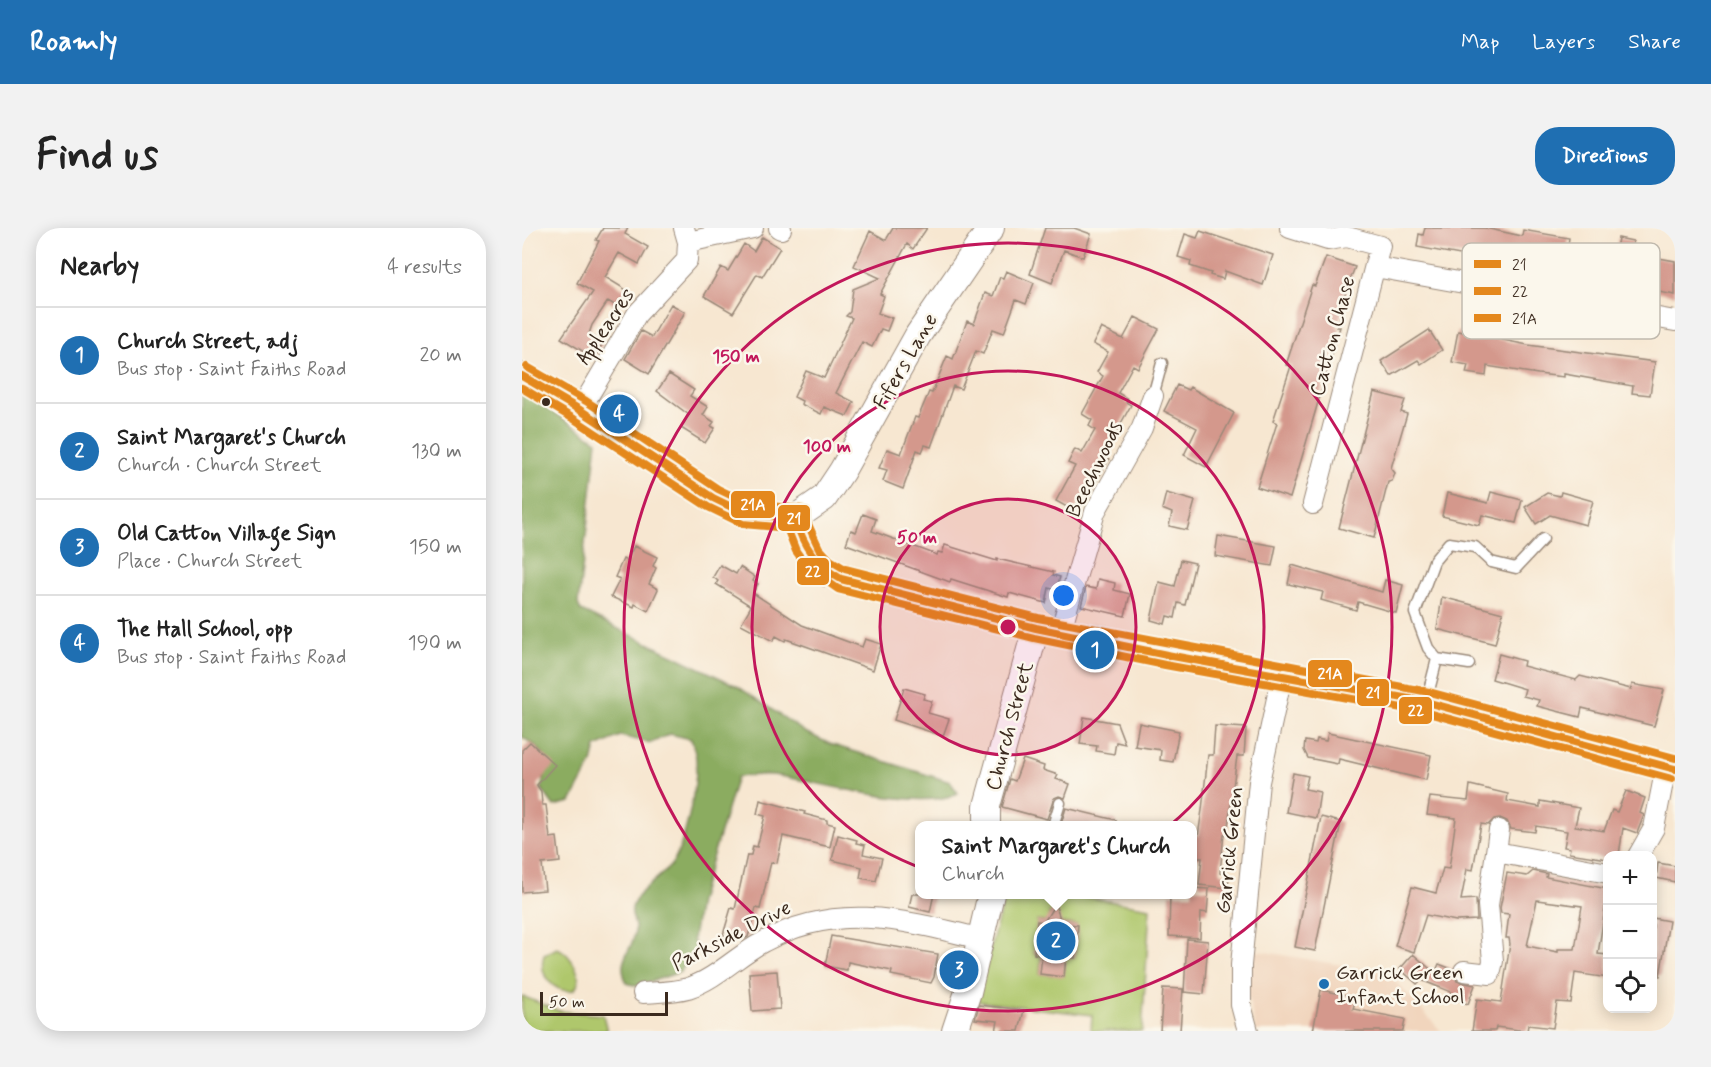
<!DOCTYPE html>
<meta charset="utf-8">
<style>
body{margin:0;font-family:Mynerve,sans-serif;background:#f2f2f2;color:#222}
.controls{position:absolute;right:18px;bottom:18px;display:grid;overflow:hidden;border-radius:12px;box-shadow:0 3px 15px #0003}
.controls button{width:54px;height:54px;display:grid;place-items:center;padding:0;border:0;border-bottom:2px solid #e0e0e0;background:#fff;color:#222;font:30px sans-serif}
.scale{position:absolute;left:18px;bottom:15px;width:128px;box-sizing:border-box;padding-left:6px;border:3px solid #3b2a1e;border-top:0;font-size:16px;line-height:21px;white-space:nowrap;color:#3b2a1e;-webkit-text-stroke:4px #fbf7ec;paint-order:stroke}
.you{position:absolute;left:542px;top:368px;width:21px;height:21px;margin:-15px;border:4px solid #fff;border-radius:50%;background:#1a73e8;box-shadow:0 0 0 9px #1a73e833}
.badge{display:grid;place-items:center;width:39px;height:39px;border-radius:50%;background:#1f6fb2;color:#fff;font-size:20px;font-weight:700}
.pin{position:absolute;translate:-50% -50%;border:3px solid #fff;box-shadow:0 2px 6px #0006}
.popup{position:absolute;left:393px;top:593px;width:282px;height:78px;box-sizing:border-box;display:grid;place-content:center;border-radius:12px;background:#fff;filter:drop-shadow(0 2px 4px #0005);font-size:20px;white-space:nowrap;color:#767676}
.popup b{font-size:22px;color:#222}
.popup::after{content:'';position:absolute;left:50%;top:100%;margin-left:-12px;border:12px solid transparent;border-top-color:#fff}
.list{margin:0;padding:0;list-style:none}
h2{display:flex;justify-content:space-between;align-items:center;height:78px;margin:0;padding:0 24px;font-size:26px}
h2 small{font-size:20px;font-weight:400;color:#767676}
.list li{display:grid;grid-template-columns:39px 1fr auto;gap:18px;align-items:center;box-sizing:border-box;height:96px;padding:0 24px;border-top:2px solid #e0e0e0}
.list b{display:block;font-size:22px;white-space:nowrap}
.list p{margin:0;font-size:20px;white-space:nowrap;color:#767676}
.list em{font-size:20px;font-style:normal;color:#767676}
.icon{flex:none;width:33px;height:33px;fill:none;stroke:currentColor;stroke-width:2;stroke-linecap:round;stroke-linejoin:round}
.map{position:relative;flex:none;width:1153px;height:803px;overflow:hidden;border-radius:24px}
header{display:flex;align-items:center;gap:36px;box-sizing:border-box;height:84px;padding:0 30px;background:#1f6fb2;color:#fff}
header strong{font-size:28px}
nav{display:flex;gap:33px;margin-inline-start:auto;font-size:21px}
.intro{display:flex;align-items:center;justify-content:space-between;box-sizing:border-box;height:144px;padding:0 36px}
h1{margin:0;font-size:42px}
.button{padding:15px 27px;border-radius:24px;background:#1f6fb2;color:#fff;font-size:21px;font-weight:700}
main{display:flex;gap:36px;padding:0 36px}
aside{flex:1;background:#fff;border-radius:24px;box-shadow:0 3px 15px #0003}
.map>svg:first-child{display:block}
</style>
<header>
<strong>Roamly</strong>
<nav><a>Map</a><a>Layers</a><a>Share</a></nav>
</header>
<div class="intro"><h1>Find us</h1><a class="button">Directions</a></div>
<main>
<aside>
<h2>Nearby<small>4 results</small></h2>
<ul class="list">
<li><span class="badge">1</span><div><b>Church Street, adj</b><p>Bus stop · Saint Faiths Road</p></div><em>20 m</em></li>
<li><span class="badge">2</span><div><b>Saint Margaret's Church</b><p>Church · Church Street</p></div><em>130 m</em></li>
<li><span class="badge">3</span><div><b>Old Catton Village Sign</b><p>Place · Church Street</p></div><em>150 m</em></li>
<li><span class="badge">4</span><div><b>The Hall School, opp</b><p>Bus stop · Saint Faiths Road</p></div><em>190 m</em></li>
</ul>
</aside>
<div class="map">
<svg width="1153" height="803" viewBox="0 0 1153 803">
<rect width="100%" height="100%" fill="#fbf7ec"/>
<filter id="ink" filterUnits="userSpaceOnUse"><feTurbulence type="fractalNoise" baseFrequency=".0167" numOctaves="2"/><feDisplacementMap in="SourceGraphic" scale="12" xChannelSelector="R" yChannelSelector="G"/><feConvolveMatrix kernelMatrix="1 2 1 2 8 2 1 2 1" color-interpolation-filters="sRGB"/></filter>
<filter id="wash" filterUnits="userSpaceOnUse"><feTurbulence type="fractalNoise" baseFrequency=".008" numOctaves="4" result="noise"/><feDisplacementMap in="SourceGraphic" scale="24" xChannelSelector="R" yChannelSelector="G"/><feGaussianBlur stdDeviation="1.35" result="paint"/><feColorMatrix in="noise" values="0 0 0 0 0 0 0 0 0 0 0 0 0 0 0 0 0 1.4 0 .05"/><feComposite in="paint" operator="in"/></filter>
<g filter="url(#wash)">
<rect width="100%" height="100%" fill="#f7e7d1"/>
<!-- built -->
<path fill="#f1d5bd" d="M731 722 866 745 919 803H734L726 766Z"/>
<!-- green -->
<path fill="#afc76c" stroke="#757845" stroke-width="1.5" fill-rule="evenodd" d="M483 667H550L628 680 620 803H569L570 787 453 773ZM532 684 536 695 555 697 553 730H544L542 748 518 746 519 727 512 726 515 693 526 694 527 685Z
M35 720C48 724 64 750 52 762 32 766 16 747 22 727Z
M0 768 37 783 81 787 85 803H0Z"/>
<!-- forest -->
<path fill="#8bac60" stroke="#636b3f" stroke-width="1.5" d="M0 164 75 213 56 376 59 383 215 458 283 504 308 516 428 554 436 565C397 585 296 553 251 547 240 546 226 548 215 549L177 673 171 711 174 721 158 744 115 758 105 755C93 731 111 724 113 703 114 690 105 685 113 673 118 662 139 649 149 637 163 618 176 554 174 530 173 524 171 517 169 511L148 506 129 515 98 508 74 519 70 535 49 574 32 578 19 560 27 533 14 518 0 509Z"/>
<g id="blocks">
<!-- building -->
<path fill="#d4988c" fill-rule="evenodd" d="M81 0H106L103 6 126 19 117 36 97 25 83 49 106 63 96 79 86 73 70 97 67 106 81 115 72 130 39 110 71 64 55 55 77 13 74 12Z
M371 0H405L391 21 385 16 358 66 362 68 356 85 370 90 365 103 359 101 350 119 340 114 314 165 332 174 325 188 302 179 299 186 279 176 280 173 272 169 284 143 302 150 330 90 324 88 328 84 331 61 358 50 332 38 348 3 364 12Z
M523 0H552L569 6 561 29 542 22 530 55 508 46Z
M903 0H963L1000 8 1001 2 1047 10 1046 17 1093 26 1096 10 1111 13 1109 25 1153 33V67L895 19 897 6 901 7Z
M678 3 751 27 741 57 703 43 701 51 688 47 689 45 668 38 669 33 656 29 663 6 675 10Z
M240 9 258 20 240 49 235 46 211 85 182 68 199 39 206 43 222 16 232 23Z
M804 29 833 39 822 68 825 69 815 99H818L768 270 735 259 755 195 751 193 769 138 764 137 790 57 793 58Z
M484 43 512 55 504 76 494 72 482 105 471 101 461 126 454 123 439 161 431 158 409 219 403 217 400 224 395 222 381 261 361 253 365 242 357 240 365 221 379 226 393 189 396 190 407 164 410 165 425 128 431 131 445 93 452 96 463 65 471 68 478 49 481 50Z
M149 76 163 84 127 146 103 131 119 103 130 109Z
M613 89 637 101 616 140 611 137 596 165 606 171 604 174 609 177 581 228 587 231 564 272 559 269 552 283 534 273 553 238 546 235 553 221 560 225 573 202 567 198 570 192 560 186 581 148 575 144 586 124 571 116 579 100 601 111Z
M907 102 920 122 899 136 896 132 869 148 859 133Z
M936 103 1006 117 1133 134 1128 167 1110 165 1111 158 1042 146V149L1016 146 965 138 964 148 944 145 946 137 930 134Z
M147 146 172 162 168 168 186 179 181 187 192 194 189 198 193 200 183 215 159 200 167 187 135 163Z
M655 157 666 162 668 159 712 185 684 239 662 227 675 200 642 183Z
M852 164 883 172 879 184 885 186 869 240 873 245 870 253 866 254 852 310 817 300Z
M969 264 1000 272 994 295 960 287 957 297 920 288 925 265 966 275Z
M1039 264 1071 273 1064 297 1028 287 1014 296 1003 279 1025 265 1038 268Z
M644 265 673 273 665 302 647 298 650 285 640 281Z
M341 286 354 291 350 303 415 327 416 324 420 325 423 317 475 333V331L532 344 531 347 538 349 534 362 527 360 524 375 487 365 486 369 429 351 428 354 324 316 329 302 334 304Z
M696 308 754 318 750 338 693 328Z
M112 318 135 329 131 338 134 340 127 356 136 361 126 383 113 376 112 379 89 369 98 351 93 349 101 331 105 333Z
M659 332 673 335 663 377 656 375 653 390 645 388 643 396 629 392 637 354 653 358Z
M198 337 214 346 218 339 233 349 231 353 236 356 231 365 280 397 340 419 343 411 359 416 351 442 264 411 263 413 254 408 251 413 219 396 229 378 194 356 196 353 191 349Z
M770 337 860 364 863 352 881 357 874 385 836 374 834 382 799 372 801 364 766 356Z
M576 351 593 355 592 362 608 366 603 388 559 378 564 359 574 361Z
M920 369 981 385 973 416 915 401Z
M977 426 1002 433 1001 438 1054 452 1058 448 1109 461 1110 456 1142 462 1132 498 1060 480 1058 489 1015 478 1017 472 1001 468 1003 461 970 451Z
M382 460 403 466 401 471 410 473 406 485 427 491 421 508 372 492Z
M562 489 595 495 603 516 594 514 592 526 574 523 575 518 558 516Z
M617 495 657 503 651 534 638 532 639 522 613 518Z
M693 498 724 500 722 528H715L705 606H702L698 645 707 646 706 660 677 657 680 630H671L672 608H676L680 582 686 527H691Z
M806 505 909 527 904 552 817 531 816 536 786 530 782 522 783 513 794 515 795 511 804 513Z
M8 514 33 537 15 557 19 563 20 577H24L28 610 35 609 38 634 20 636 23 662 0 664V522Z
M501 531 522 538 521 542 536 547 534 551 548 556 543 570 537 568 532 570 525 591 480 579 488 551 493 553Z
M771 545 786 548 783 561 798 564 794 590 764 584Z
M948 557 986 566 985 573 1018 579V573L1057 580 1053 598 1082 603 1090 582 1095 584 1104 563 1123 570 1118 585 1122 587 1115 605 1101 600 1097 627H1086L1085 631 1047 625 1048 620 1042 619 1045 603 1014 598 1013 604 989 601 985 593 978 590 972 591 966 597 959 596 951 642 945 641 939 672 954 671 955 692 934 693 904 687 892 724 873 718 890 659 914 665 921 640 927 641 934 590 905 587 908 569 946 573Z
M238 572 283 584 282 586 305 592V595L313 597 308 619 261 608 255 635 249 634 238 681 234 680 226 709 220 712 201 707 209 680 213 681 225 627H229L231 618 235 619 243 588 235 586Z
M544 580 594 592V597L539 596Z
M799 589 819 594 793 723 773 719Z
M316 607 335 612 334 615 343 617 341 626 360 630 354 653 338 650 340 639 310 632Z
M1136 635 1153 638V654L1134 650Z
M1011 643 1025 646 1024 649 1086 661 1076 726 1086 727V750L1053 745 1049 775 1035 774 1031 800 1006 797 1005 803 974 799 973 803H950L955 771 979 774 988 716 987 710H984L987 686 979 685 978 680 985 645 1005 648ZM1015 672 1060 678 1053 721H1036V724L1005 718Z
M670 660 687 661 685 685 679 684 678 710 647 708 648 666H670Z
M390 666H412L408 684 387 679Z
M533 676 540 696 556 697 553 730H544L542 749 518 746 520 727 512 726 515 693 522 694Z
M1131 690 1147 693 1138 748H1131Z
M309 708 416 726 412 749 409 755 369 747 370 743 326 734 325 742 303 738Z
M665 711 686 713 682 766 662 764Z
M891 726 913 745 917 736 930 741 935 753 953 757 946 776 927 769 929 764 899 752 895 756 878 741Z
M255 743 258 781 230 783 227 745Z
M641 760 661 761 658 803H638Z
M799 762 834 769 831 781 883 791 881 803H791Z
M457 777 502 782 497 803H474L476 793 453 791Z"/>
</g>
</g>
<g filter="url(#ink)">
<use href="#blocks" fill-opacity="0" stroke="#998878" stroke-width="1.5"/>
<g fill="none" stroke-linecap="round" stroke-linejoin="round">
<defs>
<path id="service" d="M631 168 640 135
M915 431 947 436
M904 474 915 431 906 420 893 385 912 333 927 315 953 319 969 334 994 340 1021 311
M531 598 538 575"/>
<path id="minor" d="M257 0 259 1
M768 0 806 12 825 9 858 18 791 276
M166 14 231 0
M853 39 1153 93
M58 182 115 86 165 32 166 14 162 0
M514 400 645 427 904 474 1153 541
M538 405 573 284 620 200 631 168
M977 602 974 624 1086 645
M1116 628 1132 600 1144 539
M942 743 968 746 971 733 966 677 974 624
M121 765C136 764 152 764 166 760 194 751 216 727 241 714 315 673 382 692 459 711
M726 803 719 777V737L737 554 760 447"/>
<path id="tertiary" d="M0 148 58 182 191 270 224 286 273 290
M273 290 279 310 290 330 307 346 397 372 514 400 465 578V598
M273 290 302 270 320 243 396 107 469 0
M433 803 446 764 469 666"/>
</defs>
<!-- service casing -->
<use href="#service" stroke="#998878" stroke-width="13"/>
<!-- minor casing -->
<use href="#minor" stroke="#998878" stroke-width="22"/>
<!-- tertiary casing -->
<use href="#tertiary" stroke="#998878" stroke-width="28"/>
<!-- service -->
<use href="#service" stroke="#fff" stroke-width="10"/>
<!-- minor -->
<use href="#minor" stroke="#fff" stroke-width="20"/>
<!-- tertiary -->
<use href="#tertiary" stroke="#fff" stroke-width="26"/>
<defs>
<path id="bus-1" d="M0 148 58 182 191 270 224 286 273 290C281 317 293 337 319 351L514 400 645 427 904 474 1153 541"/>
<path id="bus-2" d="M0 160 52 191 186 279 221 296 265 300 274 323 286 340 316 361 512 410 643 437 902 484 1150 551"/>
<path id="bus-3" d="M5 139 64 173 196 261 227 276 279 281 297 320 308 332 323 341 516 390 907 464 1153 530"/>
</defs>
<!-- bus-1 casing -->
<use href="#bus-1" stroke="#fbf7ec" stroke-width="12"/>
<!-- bus-2 casing -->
<use href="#bus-2" stroke="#fbf7ec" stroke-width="12"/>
<!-- bus-3 casing -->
<use href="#bus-3" stroke="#fbf7ec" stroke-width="12"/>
<!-- bus-1 -->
<use href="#bus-1" stroke="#e4881d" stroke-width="8"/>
<!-- bus-2 -->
<use href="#bus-2" stroke="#e4881d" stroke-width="8"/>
<!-- bus-3 -->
<use href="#bus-3" stroke="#e4881d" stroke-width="8"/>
</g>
</g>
<!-- distance rings -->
<circle cx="486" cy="399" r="128" fill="#c2185b" fill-opacity=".12"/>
<g fill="none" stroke="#c2185b" stroke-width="3">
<circle cx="486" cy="399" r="128"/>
<circle cx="486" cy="399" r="256"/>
<circle cx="486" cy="399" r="384"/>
</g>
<!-- markers -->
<circle fill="#3b2a1e" stroke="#fbf7ec" stroke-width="2" cx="24" cy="174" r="5"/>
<circle fill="#1f6fb2" stroke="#fbf7ec" stroke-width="2" cx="802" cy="756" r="6"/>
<g text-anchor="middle" stroke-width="5" stroke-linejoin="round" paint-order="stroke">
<!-- street labels -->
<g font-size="21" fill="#3b2a1e" stroke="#fbf7ec">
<text transform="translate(83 98) rotate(-56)" y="7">Appleacres</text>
<text transform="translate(810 108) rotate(-75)" y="7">Catton Chase</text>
<text transform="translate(383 133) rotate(-60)" y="7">Fifers Lane</text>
<text transform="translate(572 241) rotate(-64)" y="7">Beechwoods</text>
<text transform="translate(487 498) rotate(-75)" y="7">Church Street</text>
<text transform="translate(707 622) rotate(-84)" y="7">Garrick Green</text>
<text transform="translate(209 707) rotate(-27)" y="7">Parkside Drive</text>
</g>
<!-- poi labels -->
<g font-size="21" fill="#3b2a1e" stroke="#fbf7ec" text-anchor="start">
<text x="814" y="751">Garrick Green<tspan x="814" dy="24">Infant School</tspan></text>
</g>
</g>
<!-- legend -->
<rect x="940" y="15" width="198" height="96" rx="9" fill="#fbf7ec" stroke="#c1baae" stroke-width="1.5"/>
<rect x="952" y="32" width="27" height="8" fill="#e4881d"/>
<rect x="952" y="59" width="27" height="8" fill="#e4881d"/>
<rect x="952" y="86" width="27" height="8" fill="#e4881d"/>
<g font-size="16" fill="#3b2a1e">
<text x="990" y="42">21</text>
<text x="990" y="69">22</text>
<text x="990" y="96">21A</text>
</g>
<circle cx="486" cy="399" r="9" fill="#c2185b" stroke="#fbf7ec" stroke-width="3"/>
<g font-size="18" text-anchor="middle" font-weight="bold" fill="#c2185b" stroke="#fbf7ec" stroke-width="5" stroke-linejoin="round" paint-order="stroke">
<text x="214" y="134">150 m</text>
<text x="305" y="224">100 m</text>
<text x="395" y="315">50 m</text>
</g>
<g stroke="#fbf7ec" stroke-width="2">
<rect x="208" y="262" width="46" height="29" rx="6" fill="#e4881d"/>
<rect x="255" y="276" width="34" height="28" rx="6" fill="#e4881d"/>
<rect x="274" y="329" width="34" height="29" rx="6" fill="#e4881d"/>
<rect x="785" y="431" width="46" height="29" rx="6" fill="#e4881d"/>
<rect x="834" y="450" width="34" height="29" rx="6" fill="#e4881d"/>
<rect x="876" y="468" width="35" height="29" rx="6" fill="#e4881d"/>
</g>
<g font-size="16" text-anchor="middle" font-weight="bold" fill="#fff">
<text x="231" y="282">21A</text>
<text x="272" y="296">21</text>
<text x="291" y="349">22</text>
<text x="808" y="451">21A</text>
<text x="851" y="470">21</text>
<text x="894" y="488">22</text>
</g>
</svg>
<div class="controls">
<button>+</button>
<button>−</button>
<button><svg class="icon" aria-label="locate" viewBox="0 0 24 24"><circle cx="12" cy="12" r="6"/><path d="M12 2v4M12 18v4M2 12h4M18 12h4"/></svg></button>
</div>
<div class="scale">50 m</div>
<div class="you"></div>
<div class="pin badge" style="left:573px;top:422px">1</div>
<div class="pin badge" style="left:534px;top:713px">2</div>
<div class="popup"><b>Saint Margaret's Church</b>Church</div>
<div class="pin badge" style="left:437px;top:742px">3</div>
<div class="pin badge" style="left:97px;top:186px">4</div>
</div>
</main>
